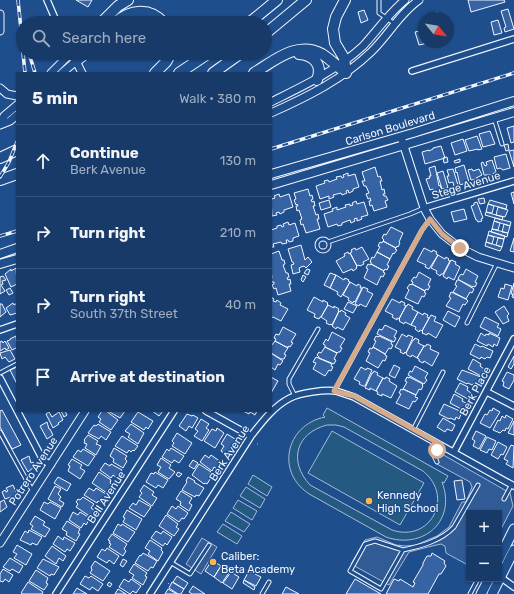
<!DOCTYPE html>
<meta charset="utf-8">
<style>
body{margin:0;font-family:Rubik,sans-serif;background:#20416f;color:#f1f3f6}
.controls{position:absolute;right:12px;bottom:12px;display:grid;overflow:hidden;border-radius:0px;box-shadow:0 1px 3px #0004}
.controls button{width:36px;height:36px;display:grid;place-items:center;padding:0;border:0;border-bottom:1px solid #36547d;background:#173a69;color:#f1f3f6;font:20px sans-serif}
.compass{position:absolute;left:418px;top:12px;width:36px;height:36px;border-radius:50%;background:#173a69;box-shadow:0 1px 3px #0004;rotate:120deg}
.stop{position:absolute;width:12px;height:12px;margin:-9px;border:3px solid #d6ab8b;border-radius:50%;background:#fff}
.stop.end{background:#d6ab8b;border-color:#fff;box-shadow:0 1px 4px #0008}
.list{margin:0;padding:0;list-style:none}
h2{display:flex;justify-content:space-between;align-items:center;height:52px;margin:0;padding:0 16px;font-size:17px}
h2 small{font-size:13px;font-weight:400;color:#9eadc0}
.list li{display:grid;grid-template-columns:26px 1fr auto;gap:12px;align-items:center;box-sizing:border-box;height:72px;padding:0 16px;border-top:1px solid #36547d}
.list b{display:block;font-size:15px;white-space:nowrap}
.list p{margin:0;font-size:13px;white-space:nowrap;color:#9eadc0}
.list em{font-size:13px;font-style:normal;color:#9eadc0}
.icon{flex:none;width:22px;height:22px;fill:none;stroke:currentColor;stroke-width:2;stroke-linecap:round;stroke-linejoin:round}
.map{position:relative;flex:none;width:514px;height:594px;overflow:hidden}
.search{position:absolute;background:#173a69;box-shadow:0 1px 3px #0004;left:16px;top:16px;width:256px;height:44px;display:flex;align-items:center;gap:10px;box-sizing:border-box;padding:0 14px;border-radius:22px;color:#9eadc0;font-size:15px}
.panel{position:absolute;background:#173a69;box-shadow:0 1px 3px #0004;left:16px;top:72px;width:256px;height:340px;border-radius:0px}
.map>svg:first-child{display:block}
</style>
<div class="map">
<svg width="514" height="594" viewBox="0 0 514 594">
<rect width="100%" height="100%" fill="#1f4e8c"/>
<!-- green -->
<path fill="#245a82" stroke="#a8bbd7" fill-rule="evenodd" d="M327 408 448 476 444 483 442 482C457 521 423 550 386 537L311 495C275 474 285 425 325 417L323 415ZM327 425H336L344 427 423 471C455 497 430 543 392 530L310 485C288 461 296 433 327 425Z
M332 431 424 483 400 525 308 473Z
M253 475 272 487 267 496 248 484Z
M246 487 265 499 260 508 240 496Z
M238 500 257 511 252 520 233 508Z
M231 512 250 524 244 532 225 521Z
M223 524 242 536 237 544 217 532Z"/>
<!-- parking -->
<path fill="#305b95" stroke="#a8bbd7" d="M440 453 510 493 513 506 499 533V513H469V559H467L468 563 466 564 446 553 445 546 441 544 428 547 409 552 389 585 351 564 365 540 377 537 396 545 406 546 416 545 437 536 449 527 462 502H466L472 487 470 482 435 463Z
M202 538 217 547 201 574 186 564Z"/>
<!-- building -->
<path fill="#3563a3" stroke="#f2f6ff" d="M76 0H92L88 7Z
M468 0H504L505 2 471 12Z
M508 9 514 29 505 32 504 28 506 27 501 11Z
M364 10 368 20 361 23 358 12Z
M437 12 439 18H434L433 14Z
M498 20 502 33 494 35 491 22Z
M423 30 424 42 428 43 419 45 415 32Z
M514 126V142L511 143 507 128Z
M490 131 495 144 483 147 479 134Z
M477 136 482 149 478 150V149L469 151 465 140Z
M463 139 467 151 455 155 451 143Z
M508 144 509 150 506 151 504 145Z
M441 146 445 158 425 164 422 152 429 150V151L433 149V148Z
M514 150V167L509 151Z
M506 154 510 168 503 170 500 168 497 169 494 157Z
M447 157 448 162 444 163 443 158Z
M460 159V162L455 163 454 161Z
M492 160 496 172 491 175H484L481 163 483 162 485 166 487 165 486 162Z
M464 165 469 182 460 185 457 172 456 173 455 168Z
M435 166 439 186 440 185 442 191 440 192 439 190 435 191 433 189 430 190 426 179 430 178 429 176H431L429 168Z
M375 167 378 177 380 176 382 181H380L382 190 384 189 385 194H383L384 196H386L388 200 385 201 387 207 374 211 372 205 370 206 369 201H371L370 198 368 199 366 194 369 193 366 186H364L362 181H365L362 172Z
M453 169 458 185 454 187 453 182 449 183 447 176H449L447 170Z
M472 169 473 171 479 169 482 175 476 178 477 179 471 180 468 170Z
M443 171 448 188 442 189 437 173Z
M348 173V176L355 174 359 187 353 189V191L349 193 348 190 346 191 347 193 342 195 341 193 333 195 334 197 329 199V196L320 199 316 186 325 183 324 181 328 180 329 182 337 179 336 177 341 176 342 178 344 177 343 175Z
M308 189 310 196 312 195 313 199 311 200 312 202 314 201 315 206H313L316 215 318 214 319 219H317L320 229 306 233 303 224 301 225 300 220 302 219 299 210 297 211 296 206H298L297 204 296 205 294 200 296 199 294 193Z
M514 192V204L511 193Z
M279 194 280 197 289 194 293 207 284 210V212L280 214 279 212 276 213 277 215 272 216 271 197 272 199 275 198 274 196Z
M484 198 485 203 480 204 478 199Z
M329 200 331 207 321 210 319 203Z
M490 200 507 205 506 209 488 204Z
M356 201 357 204 364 202 368 215 361 217 362 219 357 221V218L354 219 355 221 351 223 350 220 342 223V225L338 226 337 224 328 227 324 214 333 211 332 209 337 207V210L346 207 345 205 350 204V206L353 205 352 203Z
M477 202 483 218 481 219 482 221 478 222 477 220H476L471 206 474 205V203Z
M488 204 494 206 492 213 486 212Z
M498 207 508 210 505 217 496 215Z
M464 209 467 219 454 222 451 212Z
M486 212 503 217 502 220 485 215Z
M495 218 511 222 510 226 494 221Z
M494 221 500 223 498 230 492 229Z
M288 222 289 225 295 223 299 236 293 238V241L289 242 288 240H286L287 243 282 244 281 242 273 244 274 247H271V230L277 228V226L281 225 282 227 284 226 283 224Z
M504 224 510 226 508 233 502 232Z
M391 227 403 233 399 242 400 243 398 247 397 246 396 248 383 241 384 240 382 238 384 234 386 235Z
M492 229 508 233 507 237 491 232Z
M489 231 505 236 504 239 488 235Z
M488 235 494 237 492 244 486 242Z
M498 238 504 239 502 247 496 245Z
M514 238V252L510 251Z
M383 241 396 248 395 249 397 250 394 254 393 253 390 259 377 252 380 247 378 246 380 242 382 243Z
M486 242 502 247 500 251 485 246Z
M301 245 305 260 308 257 312 262 306 268 304 266 301 267 299 268 300 272 293 274 291 265 294 264 293 262H292L288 249Z
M362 247 369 259 363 262 364 264 360 266 359 265 357 266 350 253 352 252 351 250 355 248 356 250Z
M424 248 432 252 433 250 437 252 436 254 438 255 429 269 425 267 426 265 417 261Z
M279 251 282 260H284L285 264 283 265 286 273H288L289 277 287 278 288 280 290 279 291 284H289L291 291 278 295 276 288 274 289 272 285 274 284V282H272L271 280 272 277 271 273V254Z
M348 252 349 254 350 253 357 266 356 267 357 268 353 271 352 269 343 273 336 261 345 256 344 254Z
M377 252 390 259 387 265 389 266 387 270 385 269 384 271 371 264V262H370L372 257 374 258Z
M438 255 445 259 446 257 449 259 448 260 450 261 443 274H441L440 276 436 273 437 271 431 268Z
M451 260 456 262 455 264 460 267 454 280 448 277 447 279 443 276Z
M368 264 370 265 371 264 384 271 383 272 385 273 383 277 381 276 377 285 364 278 368 269 366 268Z
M16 268 17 284 11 287 5 274 11 269V271Z
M307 269 310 270 308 275 304 273Z
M466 269 478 276 475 282 477 283 475 287 473 286V287L459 280 458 278 461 274 463 275Z
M419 272 431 279 428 285 430 286 428 290 426 289 425 291 412 284 413 282 411 281 414 277 416 278Z
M330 273 336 275 330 288 324 285Z
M303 275 306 277 303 282 301 280Z
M336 275 344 280 345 278 349 280 348 281 350 282 341 297 337 294 338 292 330 288Z
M3 276 6 280 2 281 3 284 1 285 5 291 0 294V277Z
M457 280H459L474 289 472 293 470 292 466 299 453 292 457 286 455 285Z
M350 282 357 286 358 284 361 286 360 288H362L355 302 354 301 353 303 348 300 349 298 343 295Z
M514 283V298L512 297 513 294H511Z
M410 284 411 285 412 284 425 291 424 292 426 293 424 297 422 296 418 304 405 298 409 290 407 288Z
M505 284 512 286 508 300 498 297 501 288 504 289Z
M363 287 368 289 367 291 373 294 366 307 360 304 359 306 355 304Z
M10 288 13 293 9 295 6 290Z
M451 292 466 299 468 301 465 305 463 304 459 312 446 306 451 298 449 297Z
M271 297 274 299 273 301 276 302 277 300 281 303 280 305 288 309 281 321 273 317 271 318Z
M314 297 323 302V300L328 303 327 304 328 305 321 317H320L319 319 314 317 315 314 307 310Z
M392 299 400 303 401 301 405 303 404 305 406 306 399 319 397 318V320L392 317 393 315 385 311Z
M348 302 357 306 353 313 344 309Z
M13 303 14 305 17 303V313L10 315 6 308Z
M0 304H2L6 312 0 317Z
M408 304 413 307 412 309 418 312 411 325 405 322 404 324 399 321 400 320 399 319 406 306H407Z
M328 305 334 308V306L339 309 338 311H339L332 325 331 324 330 325 326 323 327 321 321 317Z
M504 306 509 314 507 316 509 321 503 324 495 312Z
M341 310 346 313 345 315 350 318 343 330 337 327 336 329 332 326 339 311 340 312Z
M448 311 460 317 455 327 443 320Z
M418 312 423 315 424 313 428 315 427 317 429 318 422 331 420 330 419 332 415 329 416 327 411 325Z
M431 315 436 317 434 321 443 325 436 338 428 333 427 335 422 333 423 332 422 331Z
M485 317 499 324 497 327 501 329 498 336 480 327Z
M385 325 397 331 394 337 396 338 394 342 377 334 379 329 382 330Z
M283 327 296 334 291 342 293 343 290 347 288 346V348L275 341 276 339 274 338 276 334 279 335Z
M332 332 345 339 340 347 342 348 340 352H338L337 353 325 347V345L323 344 326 339 328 341Z
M481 333 485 336 486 334 489 335V333L500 338 497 346 494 344 493 347 488 344 487 346 477 341Z
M402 334 407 337 408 335 413 337 406 353 405 352 404 354 400 352 401 350 395 347Z
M16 336 17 350 16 348 12 350 7 341 10 340V339Z
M376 336 378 337 379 336 392 342 391 344 393 345 391 349 389 348 385 354 373 347 376 341 374 340Z
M415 338 419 340 418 343 424 346 417 358 412 355 411 357 407 355 406 353 413 340H414Z
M2 341 3 343 5 341 9 348 6 350 5 348 0 351V342Z
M275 341 288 348 284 354 286 355 284 359H281L271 353V346Z
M427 344 431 346 430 349 439 353 432 366 424 361 423 363 419 361V359L417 358 424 346H426Z
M475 344 481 347 482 346 493 351 490 358 487 357 485 359 481 357 480 359 470 354Z
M325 347 337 353 334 359 336 360 334 364 319 358V357L317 355 319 352 321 353Z
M373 347 385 354V355L387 356 385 361 383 360 378 368 366 361 370 353 368 352 370 348 372 349Z
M10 350 15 359 9 362 5 357 2 359 0 353Z
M271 353 283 361 280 365 278 364 275 370 271 367Z
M514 356V364L511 369 508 367Z
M316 357 332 364 331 366 333 367 331 371 329 370 325 376 313 369 316 363 313 362Z
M473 359 481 364 480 366 484 369 481 376 468 369Z
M394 365 400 368 395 378 389 375Z
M415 366 428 373 425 378 427 380 424 384 408 375 410 371 412 372Z
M17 367V384L10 370Z
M361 367 366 370 367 368 372 370 365 386H363L359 384 360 382 354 379Z
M462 370 481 377 477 384 474 383 472 385 468 383 467 384 457 379Z
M374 371 378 373 377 375 383 378 376 391 370 388V390L365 388 372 373H373Z
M507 372 514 375V380L509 389 503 386 504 382 502 381Z
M271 377 278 381 271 393Z
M386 377 390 379 389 381 397 386 391 398 382 394V396L377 394 378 392 376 391 383 378 385 379Z
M407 377 409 378V377L423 384 422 385 423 386 421 390 419 389 416 395 403 389 407 382 405 381Z
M460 383 468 387 467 390 471 393 468 399 455 392Z
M401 389 403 390V389L416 395 415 397 418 398 415 402 413 401 409 409 396 403 401 394 399 393Z
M454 394 463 399 462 401 466 403 463 410 450 403Z
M444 404 462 412 459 419 456 417 455 420 450 418 449 419 439 414Z
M493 408 500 412 490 428 480 423 485 414 487 415 490 410 492 411Z
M2 410 21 445 12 449 0 427V411Z
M61 411H65L67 415 64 417Z
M102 411H106L118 420 111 430 99 422 101 419 98 417Z
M108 411H125L120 418Z
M152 411H163L159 416Z
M243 411H257L255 415 250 412 249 414Z
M49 412 52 417 59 412 63 420 58 423 59 424 53 428 46 414Z
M138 412 153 421 148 429 146 427 144 430 131 422Z
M187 414 192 416 193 415 198 418 192 428 189 426 186 431 179 426Z
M506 415 513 419 508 429 506 428 505 431 503 430 500 433 493 430 498 420 500 421 502 416 505 418Z
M443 418 455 425 452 431 447 429 445 432 437 427Z
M201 419 209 424 206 428 209 430 202 441 194 436 198 431 195 429Z
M514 421V435L508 433Z
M47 422 49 429H50L53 435 47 439 40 426Z
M98 424 111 432 106 440 101 436 99 439 88 433 94 425 96 426Z
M131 424 144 433 138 444 128 437 130 434 125 431Z
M217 428 224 433 215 448 204 441 212 429 216 431Z
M476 431 486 436 479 449 473 446 475 441 472 439Z
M177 433 192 443 185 454 172 446 174 443 172 441Z
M227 434 235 439 234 442 236 443 228 456 221 451 224 446 221 444Z
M88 435 98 441 96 444 101 446 96 455 85 448 87 444 84 443 85 441 84 440Z
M122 436 138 446 134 451 133 450 131 452 129 450 127 453 115 446Z
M487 437 496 441 492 450 489 449 487 453 480 450Z
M498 442 507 447 503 455 501 454 498 459 491 455Z
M511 445 514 446 513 468 506 464 508 461 504 459Z
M114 448 127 456 125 459 127 461 123 468 113 462 114 459 110 456Z
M171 448 184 456 179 463 174 460 172 463 162 457 167 449 169 451Z
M83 449 95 456 88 466 73 457 78 450 81 452Z
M205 455 209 458 211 455 221 462 217 469 214 467 212 471 200 462Z
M29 456 31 463 33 462 35 466 28 472 21 460Z
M161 458 171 465 169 468 175 472 169 479 158 472 161 467 157 465Z
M72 459 82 465 80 468 85 471 80 479 68 471 70 466 68 465Z
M193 460 198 463 194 469 189 466Z
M105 463 110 466 111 464 122 470 117 478 113 475 111 478 100 470Z
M199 464 211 472 209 475 212 476 207 484 205 483 204 484 192 475Z
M99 472 111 480 110 483 112 485 107 493 92 483Z
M155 472 168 480 163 488 158 485 156 488 146 482 151 473 154 474Z
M178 472 182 474 179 477 176 475Z
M58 477 71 484 67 491 54 483Z
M188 477 195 481 194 482 204 488 199 496 196 495 195 497 182 490 187 482 186 481Z
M462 480 465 499 457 500 454 481Z
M13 485 17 494 11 498V497L5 499 2 492 5 490 6 492 8 491 6 488Z
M144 485 154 492 152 495 157 498 152 506 139 497 142 493 140 491Z
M55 486 61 489 58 494 61 497 59 500 64 503 62 507 48 499Z
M89 488 94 491 96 488 106 494 101 502 98 501 97 503 84 495Z
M181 491 192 498 189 503 192 505 189 511 180 505 181 502 176 499Z
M83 497 94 504 91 508 95 511 91 517 76 507 78 504 76 502 78 499 80 500Z
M4 500 7 507 0 512V502Z
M139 500 151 507 144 517 129 508 133 503 136 505Z
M44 502 48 504 50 502 61 508 55 519 40 510Z
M172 506 176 509 178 506 188 513 184 519 182 518 179 522 167 514Z
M127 510 142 519 136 530 123 522 125 518 123 517Z
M73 512 78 515 80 512 90 518 86 525 84 523 81 528 69 520Z
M166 515 178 524 176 527 179 529 174 536 159 526Z
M35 516 45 522 43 525 50 529 45 537 31 529 33 526 30 524Z
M67 521 80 529 78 533 80 534 76 541 66 535 67 532 62 529Z
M118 524 121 526 122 524 135 532 128 542 113 533Z
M29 530 42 537 37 545 32 543 31 545 20 540 25 531 28 533Z
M156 531 161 534 163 531 172 537 167 545 165 543 163 546 151 538Z
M112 534 127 544 124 549 126 551 123 556 109 547 111 544 109 543 110 541 108 540Z
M58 536 63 540 64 537 75 543 70 551 67 549 65 552 53 544Z
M150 540 162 548 161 550 163 552 158 561 148 554 150 551 145 548Z
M17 545 32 554 26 565 14 558 17 554 13 552Z
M52 546 66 556 63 561 59 558 56 564 45 556Z
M107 548 119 556 114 564 109 560 107 563 97 557 102 549 105 551Z
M143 553 157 561 153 568 151 567 148 571 135 563 140 555 141 556Z
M432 553 445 561 444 563 446 566 441 574H439L428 594H386L394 579 399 581 400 579 413 587 415 583 413 582 423 565V563L427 556H431Z
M10 558 23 566 19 573 12 569 10 571 3 567Z
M43 559 59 567 54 575 51 574 50 576 37 568Z
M123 559 127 561 123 567 120 565Z
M212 560 221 566 214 577 205 571Z
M95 561 110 571 103 581 90 573 92 570 91 567Z
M134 564 147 573 145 576 147 577 143 585 132 578 134 575 129 572Z
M221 566 230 571 222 583 214 577Z
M3 569 13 575 9 582 5 579 3 582 0 581V574Z
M36 570 48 578 46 583 48 584 44 590 29 581Z
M249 571 261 577 256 586 244 580Z
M231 572 239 577 232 589 223 583Z
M85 576 89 578 91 576 103 584 98 591 92 587 90 590 80 584Z
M177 576 188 583 184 589 173 582Z
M124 579 129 582 131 579 141 586 136 593 133 591 130 594 119 587Z
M355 579 381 594H346Z
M244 580 255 587 254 590 243 583Z
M28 582 43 592 42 594H23L21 593Z
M109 582 112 584 110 587 107 585Z
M172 582 184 589 181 594H178L169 588Z
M193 586 205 594H192L189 592Z
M286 587 299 594H282Z
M77 588 87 594H73Z
M118 589 126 594H115Z
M168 589 177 594H165Z"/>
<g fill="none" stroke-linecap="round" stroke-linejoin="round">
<defs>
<path id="service" d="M379 0V13L395 24
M494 118 502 144
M317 245a6 6 0 1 1 12 0a6 6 0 1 1-12 0Z
M328 242 410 214 424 208
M467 323 497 263
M0 373 17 364
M335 390 422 230 430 219
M295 396 289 384V379L318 329
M413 430 443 372
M0 432 32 490
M437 462 434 456 440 444
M504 499 512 484
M403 550 375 541 365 544 350 571 381 589 403 550C421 546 441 541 454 527L478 485
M170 562 190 574 209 545
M262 594 269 582
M470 594 478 579"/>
<path id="minor" d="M47 0 57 23
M412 71 514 39
M424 208 514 181
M0 330 17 324
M0 378 43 460 51 465
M487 392 514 406
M206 411 251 436
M454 452 514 339
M499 576 514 587
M56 594 174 411
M150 594 251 436C262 422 274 406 290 398 300 393 326 389 336 391 342 393 348 395 354 397L514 486"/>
<path id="tertiary" d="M0 14V31
M74 57 82 73
M51 73 71 53
M62 73 76 61
M0 88 7 94 17 96
M271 102C303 86 336 71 363 46 377 31 389 13 405 0
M271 113C307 97 343 79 371 52 388 36 399 14 419 0
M0 123 4 116 17 105
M0 125 10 121 17 115
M402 140 424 208 430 219 442 234 460 248 478 257 514 268
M0 543 85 411"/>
<path id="secondary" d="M271 174 413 133 514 101
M271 185 514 112
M0 254 17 248
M0 264 17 259"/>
<path id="primary" d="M499 559 514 529
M481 594 489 579
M492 594 514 550"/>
<path id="motorway" d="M345 0 336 17 333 29 335 43 344 58 346 73
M101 23 118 6 128 0
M115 23C130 9 150 7 164 23
M249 23 277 0
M265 34 306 0
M299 54C314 55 323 65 317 80
M76 61 86 53
M155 73 166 62 171 53
M179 73 209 53
M213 73 241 53
M254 73C274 61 297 40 322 54 330 59 338 67 346 73
M0 158 17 150
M0 180 17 174"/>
</defs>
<!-- service casing -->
<use href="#service" stroke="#f2f6ff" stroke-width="5"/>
<!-- minor casing -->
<use href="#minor" stroke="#f2f6ff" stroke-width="8"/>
<!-- tertiary casing -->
<use href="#tertiary" stroke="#f2f6ff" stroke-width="9"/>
<!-- secondary casing -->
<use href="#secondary" stroke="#f2f6ff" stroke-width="10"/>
<!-- primary casing -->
<use href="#primary" stroke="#f2f6ff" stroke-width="11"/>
<!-- motorway casing -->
<use href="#motorway" stroke="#f2f6ff" stroke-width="12"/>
<!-- path -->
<path stroke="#b3c4dc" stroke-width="1" stroke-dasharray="3 2" stroke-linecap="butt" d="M257 444H258
M168 583 169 584"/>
<!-- service -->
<use href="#service" stroke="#1f4e8c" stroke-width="3"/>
<!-- minor -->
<use href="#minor" stroke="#1f4e8c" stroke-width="5.5"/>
<!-- tertiary -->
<use href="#tertiary" stroke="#1f4e8c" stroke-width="7"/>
<!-- secondary -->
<use href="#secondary" stroke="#1f4e8c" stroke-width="8"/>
<!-- primary -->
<use href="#primary" stroke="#1f4e8c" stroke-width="9"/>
<!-- motorway -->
<use href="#motorway" stroke="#1f4e8c" stroke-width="10"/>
<defs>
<path id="rail" d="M18 0 23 49
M23 53 25 73
M29 53 35 73
M271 149 514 73
M0 177 9 162 17 142
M0 236 17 231"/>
</defs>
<!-- rail casing -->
<use href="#rail" stroke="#f2f6ff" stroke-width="3.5"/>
<!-- rail -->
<use href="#rail" stroke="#1f4e8c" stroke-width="2" stroke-dasharray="6" stroke-linecap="butt"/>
</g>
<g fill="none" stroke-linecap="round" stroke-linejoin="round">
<!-- route -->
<path stroke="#d6ab8b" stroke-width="5" d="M437 450 440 444 354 396 334 391 422 230 430 219 442 234 460 248"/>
</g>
<!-- markers -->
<g fill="#ffb74d" stroke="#1f4e8c" stroke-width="1.5">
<circle cx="369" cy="501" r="4"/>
<circle cx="213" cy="562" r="4"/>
</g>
<g text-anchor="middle" stroke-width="3" stroke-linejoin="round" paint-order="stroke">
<!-- street labels -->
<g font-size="11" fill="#f2f6ff" stroke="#1f4e8c">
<text transform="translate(390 128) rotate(-17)" y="4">Carlson Boulevard</text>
<text transform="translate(466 185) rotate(-17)" y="4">Stege Avenue</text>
<text transform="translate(475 391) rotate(-62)" y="4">Berk Place</text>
<text transform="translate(229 453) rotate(-57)" y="4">Berk Avenue</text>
<text transform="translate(33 471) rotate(-57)" y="4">Potrero Avenue</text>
<text transform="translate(106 497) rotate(-57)" y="4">Bell Avenue</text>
</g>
<!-- poi labels -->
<g font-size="11" fill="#f2f6ff" stroke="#1f4e8c" text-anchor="start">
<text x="377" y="499">Kennedy<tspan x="377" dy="13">High School</tspan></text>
<text x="221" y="560">Caliber:<tspan x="221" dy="13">Beta Academy</tspan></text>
</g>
</g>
</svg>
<div class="controls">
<button>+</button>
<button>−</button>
</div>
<svg class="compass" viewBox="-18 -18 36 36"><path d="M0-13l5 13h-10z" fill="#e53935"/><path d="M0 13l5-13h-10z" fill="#9eadc0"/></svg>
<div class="stop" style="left:437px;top:450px"></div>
<div class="stop end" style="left:460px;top:248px"></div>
<div class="search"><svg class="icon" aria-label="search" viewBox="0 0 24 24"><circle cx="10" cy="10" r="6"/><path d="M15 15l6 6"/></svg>Search here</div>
<section class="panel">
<h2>5 min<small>Walk · 380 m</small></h2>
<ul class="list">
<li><svg class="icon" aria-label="ahead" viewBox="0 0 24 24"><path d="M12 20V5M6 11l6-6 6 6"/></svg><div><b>Continue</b><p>Berk Avenue</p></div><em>130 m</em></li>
<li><svg class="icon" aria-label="right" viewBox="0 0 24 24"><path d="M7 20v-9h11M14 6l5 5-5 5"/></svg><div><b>Turn right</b></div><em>210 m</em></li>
<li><svg class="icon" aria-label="right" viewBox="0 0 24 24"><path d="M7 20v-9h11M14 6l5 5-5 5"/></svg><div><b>Turn right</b><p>South 37th Street</p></div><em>40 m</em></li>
<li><svg class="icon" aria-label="arrive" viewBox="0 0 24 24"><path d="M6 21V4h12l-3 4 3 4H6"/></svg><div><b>Arrive at destination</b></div></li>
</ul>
</section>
</div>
